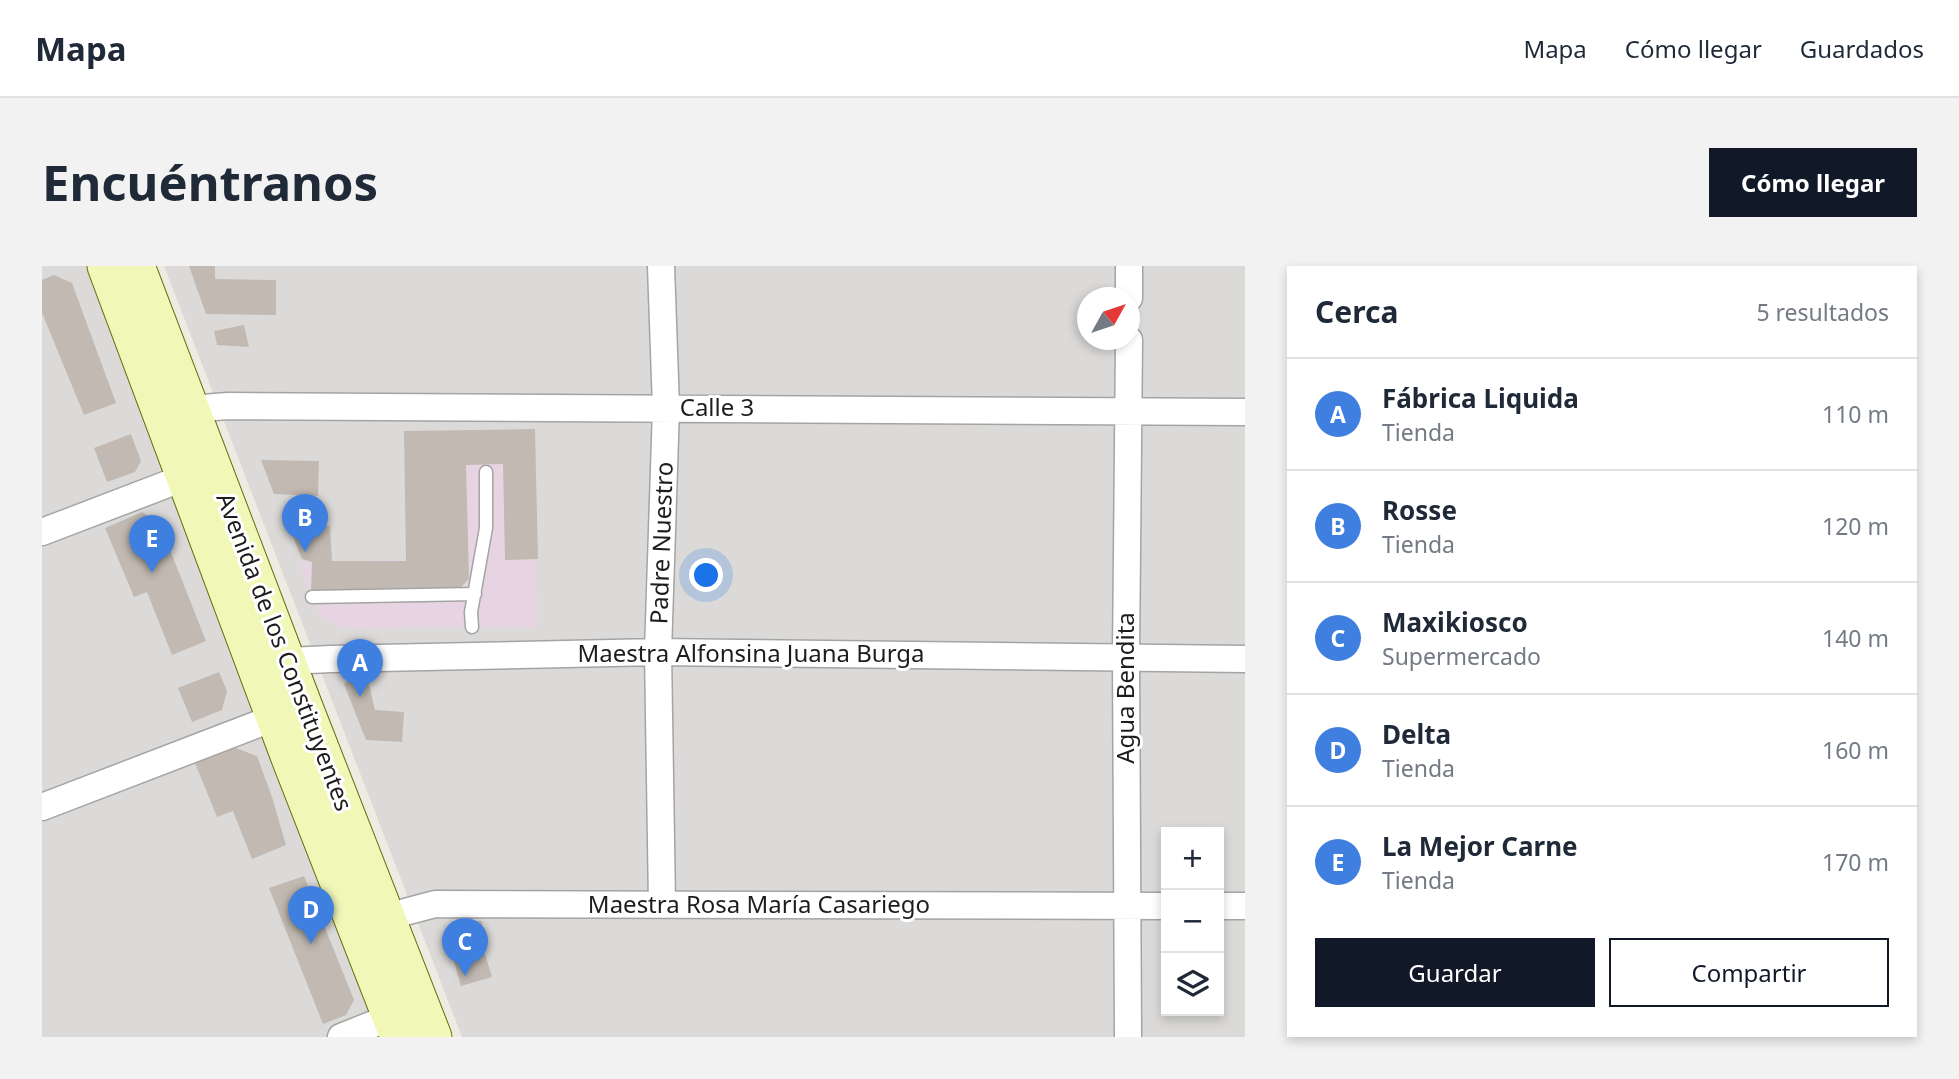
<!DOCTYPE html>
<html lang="es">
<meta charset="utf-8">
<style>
body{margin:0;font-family:"Noto Sans",sans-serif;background:#f2f2f3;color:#1f2937}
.controls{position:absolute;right:21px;bottom:21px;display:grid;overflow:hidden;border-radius:0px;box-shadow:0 4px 10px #0003}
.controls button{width:63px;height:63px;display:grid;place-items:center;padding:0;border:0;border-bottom:2px solid #e0e1e3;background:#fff;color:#1f2937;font:35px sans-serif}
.compass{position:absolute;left:1035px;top:21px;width:63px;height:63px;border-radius:50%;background:#fff;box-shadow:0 4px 10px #0003;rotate:50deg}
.you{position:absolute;left:665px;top:310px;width:24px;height:24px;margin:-18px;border:5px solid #fff;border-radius:50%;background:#1a73e8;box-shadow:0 0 0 10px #1a73e833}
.badge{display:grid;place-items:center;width:46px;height:46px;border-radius:50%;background:#111827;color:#fff;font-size:23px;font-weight:700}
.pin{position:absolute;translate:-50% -58px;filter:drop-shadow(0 2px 4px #0008)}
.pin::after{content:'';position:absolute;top:37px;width:24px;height:21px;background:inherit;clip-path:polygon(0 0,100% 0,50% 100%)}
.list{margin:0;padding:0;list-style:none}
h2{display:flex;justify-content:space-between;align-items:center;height:91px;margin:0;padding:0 28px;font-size:30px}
h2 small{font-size:23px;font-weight:400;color:#747a83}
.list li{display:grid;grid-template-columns:46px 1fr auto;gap:21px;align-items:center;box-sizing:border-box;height:112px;padding:0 28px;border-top:2px solid #e0e1e3}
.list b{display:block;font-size:26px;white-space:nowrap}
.list p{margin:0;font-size:23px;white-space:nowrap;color:#747a83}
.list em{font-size:23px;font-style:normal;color:#747a83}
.actions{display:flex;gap:14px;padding:21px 28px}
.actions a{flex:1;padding:16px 0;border:2px solid #111827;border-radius:0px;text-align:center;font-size:24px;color:#111827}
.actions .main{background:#111827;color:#fff}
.icon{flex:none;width:38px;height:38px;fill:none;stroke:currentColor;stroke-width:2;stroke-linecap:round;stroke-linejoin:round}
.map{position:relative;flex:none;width:1203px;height:771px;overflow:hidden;border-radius:0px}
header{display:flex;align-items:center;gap:42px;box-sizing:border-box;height:98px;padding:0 35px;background:#fff;border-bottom:2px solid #e0e1e3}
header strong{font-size:33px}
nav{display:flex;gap:38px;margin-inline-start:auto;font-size:24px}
.intro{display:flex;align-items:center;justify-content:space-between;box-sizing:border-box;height:168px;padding:0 42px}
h1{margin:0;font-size:49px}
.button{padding:18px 32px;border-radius:0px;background:#111827;color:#fff;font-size:24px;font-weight:700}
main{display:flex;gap:42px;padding:0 42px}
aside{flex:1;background:#fff;border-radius:0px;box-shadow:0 4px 10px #0003}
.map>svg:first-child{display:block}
</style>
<header>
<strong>Mapa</strong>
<nav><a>Mapa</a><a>Cómo llegar</a><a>Guardados</a></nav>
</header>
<div class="intro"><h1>Encuéntranos</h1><a class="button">Cómo llegar</a></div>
<main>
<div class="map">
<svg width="1203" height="771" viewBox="0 0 1203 771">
<rect width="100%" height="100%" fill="#eeebe2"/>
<!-- residential -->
<path fill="#dbdad9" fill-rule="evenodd" d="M0 0H45L342 771H0Z
M122 0H1203V771H420ZM1045 32H1087V74H1045ZM1124 566H1177V745H1124Z"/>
<!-- industrial -->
<path fill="#e7d4e2" d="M493 163 496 361 301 362 278 350 256 296 364 294 362 165Z"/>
<!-- building -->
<path fill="#c2bab2" d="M147 0H173V13L234 14V49L164 48Z
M12 9 30 17 74 137 42 149 0 47V14Z
M202 59 207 81 175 79 172 65Z
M493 163 496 293 463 294 461 198 424 199 427 313 415 325 269 328 270 296 260 293 247 261 288 260 290 295H364L362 165Z
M89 168 99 195 93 206 65 216 52 182Z
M219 194 277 195 276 230 232 228Z
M100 246 117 256 164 375 130 389 105 326 92 331 63 262Z
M177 406 185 425 180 444 150 456 136 422Z
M312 408 325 410 333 444 362 446 360 476 324 474 302 418Z
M191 481 215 490 230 531 244 579 210 593 191 545 175 551 153 497Z
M262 610 312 734 304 749 281 758 227 622Z
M411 655H440L439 675 450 711 419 720 403 664Z"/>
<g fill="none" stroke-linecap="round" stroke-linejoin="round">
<defs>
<path id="lane" d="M270 331 433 328
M430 361 429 346 444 262V206"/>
<path id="street" d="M619 0 624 142 616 386 620 638
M1087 0V32
M148 143 186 140 1203 146
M0 266 144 211
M229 400 245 395 289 393 616 386 1203 393
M0 541 250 445
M1177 640H1203
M328 659 363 646 393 638 1124 640
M299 771 349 751
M1086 771 1084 391 1087 74"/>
<path id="secondary" d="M64 0 248 492 357 771
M94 0 262 441 391 771"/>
</defs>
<!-- lane casing -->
<use href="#lane" stroke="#a4a4a4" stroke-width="15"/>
<!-- street casing -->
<use href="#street" stroke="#a4a4a4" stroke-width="29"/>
<!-- secondary casing -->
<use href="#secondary" stroke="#5e6f08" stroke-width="39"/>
<!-- lane -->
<use href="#lane" stroke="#fff" stroke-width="12"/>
<!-- street -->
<use href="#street" stroke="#fff" stroke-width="26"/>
<!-- secondary -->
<use href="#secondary" stroke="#f0f7b7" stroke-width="37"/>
</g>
<g text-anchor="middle" stroke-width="6" stroke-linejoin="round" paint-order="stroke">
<!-- street labels -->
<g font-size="24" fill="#1d1d1d" stroke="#fff">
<text x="675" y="150">Calle 3</text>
<text transform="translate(620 277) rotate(-88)" y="8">Padre Nuestro</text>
<text transform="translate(242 386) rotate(69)" y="8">Avenida de los Constituyentes</text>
<text x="709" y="396">Maestra Alfonsina Juana Burga</text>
<text transform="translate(1084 422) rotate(-90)" y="8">Agua Bendita</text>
<text x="717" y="647">Maestra Rosa María Casariego</text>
</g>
</g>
</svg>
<div class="controls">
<button>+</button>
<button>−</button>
<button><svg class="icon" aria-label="layers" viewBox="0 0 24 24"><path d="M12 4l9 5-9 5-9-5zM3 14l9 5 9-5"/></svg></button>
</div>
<svg class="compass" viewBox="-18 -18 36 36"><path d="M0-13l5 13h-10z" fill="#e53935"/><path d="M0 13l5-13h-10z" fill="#747a83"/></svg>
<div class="you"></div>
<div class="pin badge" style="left:318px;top:431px;background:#3f7fe0">A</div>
<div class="pin badge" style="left:263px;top:286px;background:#3f7fe0">B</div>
<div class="pin badge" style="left:423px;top:710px;background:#3f7fe0">C</div>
<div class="pin badge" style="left:269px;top:678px;background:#3f7fe0">D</div>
<div class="pin badge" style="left:110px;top:307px;background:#3f7fe0">E</div>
</div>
<aside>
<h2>Cerca<small>5 resultados</small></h2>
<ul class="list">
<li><span class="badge" style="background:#3f7fe0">A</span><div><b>Fábrica Liquida</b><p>Tienda</p></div><em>110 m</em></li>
<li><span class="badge" style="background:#3f7fe0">B</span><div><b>Rosse</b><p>Tienda</p></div><em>120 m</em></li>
<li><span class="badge" style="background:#3f7fe0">C</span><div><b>Maxikiosco</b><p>Supermercado</p></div><em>140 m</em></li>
<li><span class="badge" style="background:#3f7fe0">D</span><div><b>Delta</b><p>Tienda</p></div><em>160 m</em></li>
<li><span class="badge" style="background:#3f7fe0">E</span><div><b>La Mejor Carne</b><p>Tienda</p></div><em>170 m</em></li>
</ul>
<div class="actions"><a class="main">Guardar</a><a>Compartir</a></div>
</aside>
</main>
